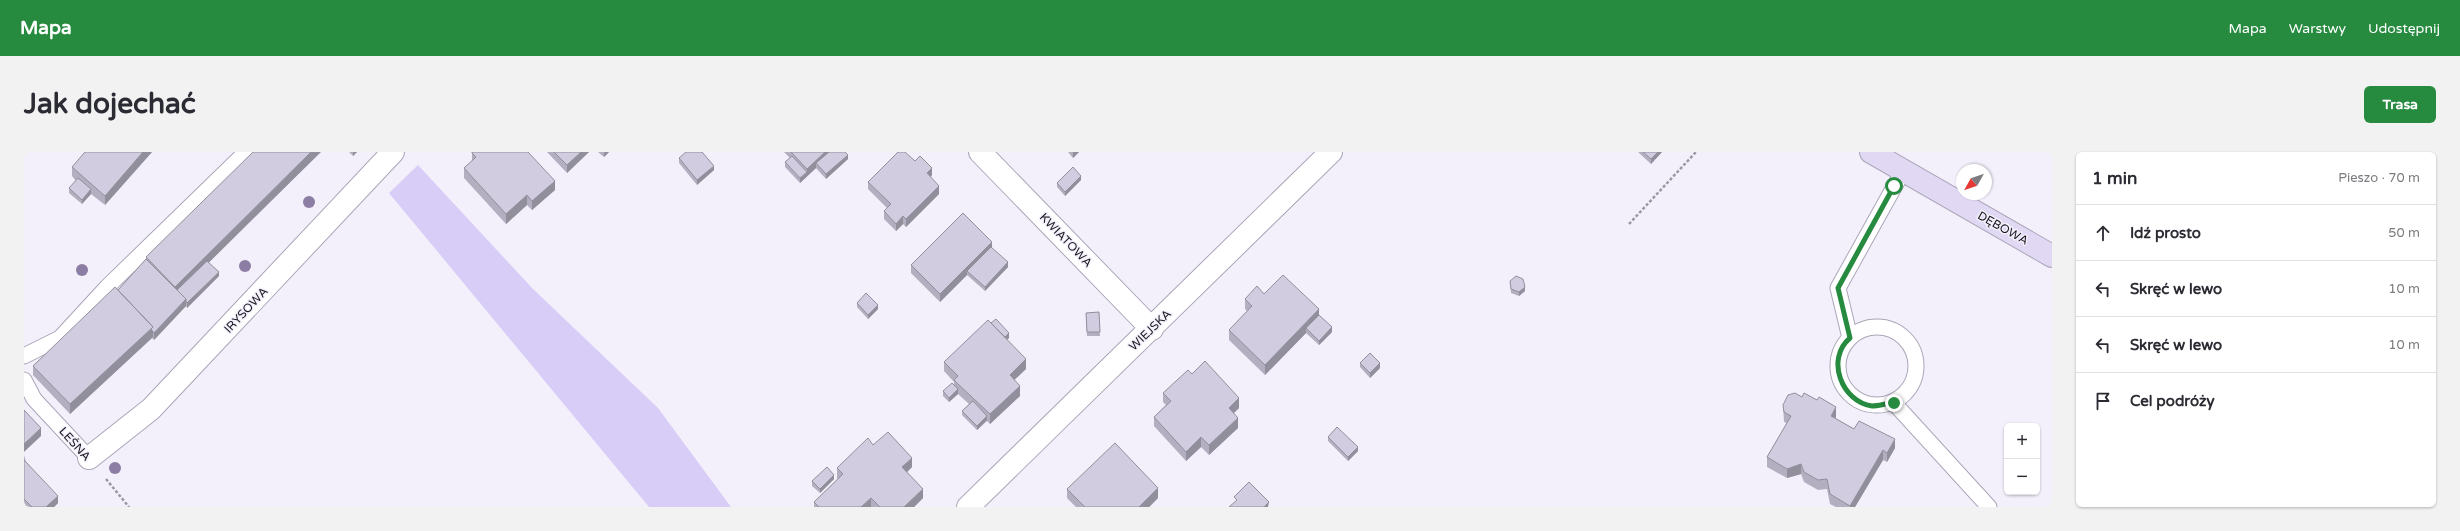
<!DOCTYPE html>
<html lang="pl">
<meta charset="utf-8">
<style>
body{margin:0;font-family:"Varela Round",sans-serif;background:#f2f2f3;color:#2b2b33}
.controls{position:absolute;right:12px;bottom:12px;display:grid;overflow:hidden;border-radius:6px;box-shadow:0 1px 3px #0004}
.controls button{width:36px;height:36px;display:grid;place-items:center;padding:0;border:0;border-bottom:1px solid #e1e1e2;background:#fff;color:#2b2b33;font:20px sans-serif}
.compass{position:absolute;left:1932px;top:12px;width:36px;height:36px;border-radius:50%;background:#fff;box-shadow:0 1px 3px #0004;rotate:230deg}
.stop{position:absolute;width:12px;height:12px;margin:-9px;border:3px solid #268a3f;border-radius:50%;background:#fff}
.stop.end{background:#268a3f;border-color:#fff;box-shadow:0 1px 4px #0008}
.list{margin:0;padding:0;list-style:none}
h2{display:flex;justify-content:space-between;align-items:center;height:52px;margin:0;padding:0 16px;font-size:17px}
h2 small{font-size:13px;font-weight:400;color:#7c7c81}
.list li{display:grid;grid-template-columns:26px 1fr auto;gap:12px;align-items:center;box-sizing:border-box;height:56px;padding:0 16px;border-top:1px solid #e1e1e2}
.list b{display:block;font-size:15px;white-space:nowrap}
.list em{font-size:13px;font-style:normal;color:#7c7c81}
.icon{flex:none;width:22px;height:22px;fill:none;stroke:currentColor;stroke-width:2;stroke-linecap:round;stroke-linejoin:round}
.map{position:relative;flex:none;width:2028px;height:355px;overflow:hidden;border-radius:6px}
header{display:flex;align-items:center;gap:24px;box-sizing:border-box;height:56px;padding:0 20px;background:#268a3f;color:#fff}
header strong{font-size:19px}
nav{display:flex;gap:22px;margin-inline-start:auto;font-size:14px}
.intro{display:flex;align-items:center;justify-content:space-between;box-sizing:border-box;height:96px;padding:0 24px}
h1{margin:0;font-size:28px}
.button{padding:10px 18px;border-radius:6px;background:#268a3f;color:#fff;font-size:14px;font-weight:700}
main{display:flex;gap:24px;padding:0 24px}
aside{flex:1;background:#fff;border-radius:6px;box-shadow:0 1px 3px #0004}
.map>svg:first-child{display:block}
</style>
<header>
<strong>Mapa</strong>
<nav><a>Mapa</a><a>Warstwy</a><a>Udostępnij</a></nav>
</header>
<div class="intro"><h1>Jak dojechać</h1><a class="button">Trasa</a></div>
<main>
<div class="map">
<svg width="2028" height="355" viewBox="0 0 2028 355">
<rect width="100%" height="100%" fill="#f3f0fc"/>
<!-- green -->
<path fill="#d8cdf6" d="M394 13 508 136 634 256 707 355H625L365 41Z"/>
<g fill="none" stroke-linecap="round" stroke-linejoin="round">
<defs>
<path id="lane" d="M1814 214a39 39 0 1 1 78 0a39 39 0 1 1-78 0Z
M1826 186 1814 136 1879 19
M0 204 36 186 83 135 222 0
M0 228 10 247 65 306
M1870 251 1965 355"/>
<path id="street" d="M956 0 1128 177
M65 306 127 257 369 0
M944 355 1307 0"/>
<path id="secondary" d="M1847 0 2028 104"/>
</defs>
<!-- lane casing -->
<use href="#lane" stroke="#aba6b8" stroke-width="17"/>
<!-- street casing -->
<use href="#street" stroke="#aba6b8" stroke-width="24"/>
<!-- secondary casing -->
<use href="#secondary" stroke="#aba6b8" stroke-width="24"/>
<!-- path -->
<path stroke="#9a98a2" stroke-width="2.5" stroke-dasharray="3 2" stroke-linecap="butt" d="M1605 72 1672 0
M82 327 105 355"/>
<!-- lane -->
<use href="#lane" stroke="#fff" stroke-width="15"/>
<!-- street -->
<use href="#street" stroke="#fff" stroke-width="22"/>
<!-- secondary -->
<use href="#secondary" stroke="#e1d8f4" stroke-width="22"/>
</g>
<!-- trees -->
<g fill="#8b7da3">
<circle cx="285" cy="50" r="6"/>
<circle cx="221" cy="114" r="6"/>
<circle cx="58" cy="118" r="6"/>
<circle cx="91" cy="316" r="6"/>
</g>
<!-- wall -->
<path fill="#b4afc0" d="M128 0 81 53 67 42 58 52 45 41V36L52 29 48 24V15Z
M325 0H333L329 4Z
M523 0H565L543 21Z
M574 0H585L580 5Z
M760 0H821L824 7 802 27 792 16 776 31 761 15V10L766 6Z
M1044 0H1055L1049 6Z
M1614 0H1638L1627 12Z
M448 1 531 38 508 58 503 53 482 72 440 26V16L448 9Z
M655 6 690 18 673 33 655 11Z
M891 9 908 23 907 25 915 42 882 75 879 72 872 79 860 67V59L863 56 844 37V30Z
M1057 28 1041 44 1033 35V31Z
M968 96 984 115 961 139 943 123 916 150 887 121V113Z
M122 105 185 111 195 124 163 156 162 154 130 188 128 186 46 262 9 223V214L94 138 122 107Z
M1486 129 1501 139 1495 144 1487 141Z
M1240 142 1295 163 1308 180 1295 193 1282 181 1241 223 1205 188V178L1223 159 1221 157V147Z
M833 151 854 157 844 167 833 155Z
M1075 160 1076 184H1063L1062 161Z
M967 171 985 186 983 188 1002 217 990 228 996 244 966 272 963 269 953 278 938 263V259L945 252 934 242 925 250 919 244V239L930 233V230L920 219V210Z
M1336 211 1356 216 1346 226 1336 215Z
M1168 222 1215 256 1209 261 1214 276 1185 303 1177 295 1162 309 1130 274V265L1142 253 1139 250V241Z
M1759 253 1812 265 1811 266 1830 277 1871 296 1863 310 1859 308 1831 355H1812L1806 352 1803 337 1794 338 1780 330 1777 322 1763 326 1743 315V305L1763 271 1760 270Z
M1304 285 1334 299 1324 309 1304 289Z
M849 293 888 315 883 320 899 346 890 355H790V350L814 327 813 326V316Z
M0 303 2 310 34 351 30 355H1L0 354Z
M810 327 796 341 788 334V329Z
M1043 337 1134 346 1125 355H1052L1043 346Z"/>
<!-- shaded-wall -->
<path fill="#928f9c" d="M119 0H128L81 53V44Z
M287 0H297L151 144V135Z
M329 0H333L329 4Z
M557 0H565L543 21V13Z
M581 0H585L580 5V1Z
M801 0H809L792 11V16L776 31V26L783 20V17Z
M1049 0H1055L1049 6Z
M1634 0H1638L1627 12V7Z
M824 3V7L802 27V22Z
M690 14V18L673 33V28Z
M908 16V23L903 29V21Z
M1057 24V28L1041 44V40Z
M531 29V38L508 58V49Z
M915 34V42L882 75V67Z
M67 37V42L58 52V48Z
M503 43V53L482 72V62Z
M879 64V72L872 79V72Z
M968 90V98L943 119V123L916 150V142Z
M984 110V115L961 139V135Z
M195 120V124L163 156V151Z
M1501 135V139L1495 144V140Z
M162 147V154L130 188V181Z
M854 153V157L844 167V163Z
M1295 157V167L1282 176V181L1241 223V213Z
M129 175V185L46 262V252Z
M1308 175V180L1295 193V189Z
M985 181V186L978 192V188Z
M1002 207V217L986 232V223Z
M1356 211V216L1346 226V221Z
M996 234V244L966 272V262Z
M934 237V242L925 250V246Z
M1215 246V256L1205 266V256Z
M1812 255V265L1807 273V264Z
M963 264V268L953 278V274Z
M1214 266V276L1185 303V293Z
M17 276V284L0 300V292Z
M1177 285V295L1162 309V300Z
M1871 287V296L1863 310V301Z
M1334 295V299L1324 309V305Z
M1859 298V308L1831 355H1826V354Z
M888 306V315L878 325V315Z
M1777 312V322L1763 326V317Z
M810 323V327L796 341V337Z
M1134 336V346L1125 355H1115Z
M899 337V346L890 355H880Z
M34 344V351L30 355H22Z
M847 346V355H837Z
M1245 350 1244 355H1240Z"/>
<!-- building -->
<path fill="#d1ccdf" stroke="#928f9c" d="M61 0H119L81 44 48 15Z
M229 0H287L151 135 122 105Z
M448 0H504L531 29 508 49 503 43 482 62 440 16 452 5 448 1Z
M530 0H557L543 13Z
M662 0H678L690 14 673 28 655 6Z
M767 0H801L783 17Z
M805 0H821L824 3 802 22 792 11Z
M874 0H881L891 9 896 4 908 16 903 21 915 34 882 67 879 64 872 72 860 59 867 52 844 30Z
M1619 0H1634L1627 7Z
M768 4 783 20 776 26 761 10Z
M1049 15 1057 24 1041 40 1033 31Z
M54 26 67 37 58 48 45 36Z
M939 61 968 90 916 142 887 113Z
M967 95 984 110 961 135 943 119Z
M122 107 162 147 130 181 127 177 129 175 94 138Z
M183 109 195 120 163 151 162 150V147L153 138Z
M1259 123 1295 157 1241 213 1205 178 1228 154 1221 147 1233 134 1240 142Z
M1492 124 1499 127 1501 135 1495 140 1487 137 1486 129Z
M91 135 129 175 46 252 9 214Z
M842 141 854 153 844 163 833 151Z
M1075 160 1076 180H1063L1062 161Z
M1295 163 1308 175 1295 189 1282 176Z
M972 167 985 181 981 185 967 171Z
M964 168 1002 207 986 223 996 234 966 262 934 232 930 228 934 224 920 210Z
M1346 201 1356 211 1346 221 1336 211Z
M1181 209 1215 246 1205 256 1214 266 1185 293 1177 285 1162 300 1130 265 1147 249 1139 241 1164 218 1168 222Z
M928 231 934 237 925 246 919 239Z
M1771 241 1778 245 1780 241 1793 248 1795 245 1812 255 1807 264 1830 277 1835 269 1871 287 1863 301 1859 298 1826 354 1806 342 1803 327 1794 328 1780 320 1777 312 1763 317 1743 305 1767 264 1760 260 1759 253 1764 243Z
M949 249 963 264 953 274 938 259Z
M0 258 17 276 0 292Z
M1313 275 1334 295 1324 305 1304 285Z
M864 280 888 306 878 315 899 337 880 355H856L847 346 837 355H795L790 350 819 322 813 316 844 286 849 293Z
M1091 291 1134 336 1115 355H1061L1043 337Z
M0 308 34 344 22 355H8L0 347Z
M803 315 810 323 796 337 788 329Z
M1225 330 1245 350 1240 355H1205L1213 348 1210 345Z"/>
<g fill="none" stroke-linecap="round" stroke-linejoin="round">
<!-- route -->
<path stroke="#268a3f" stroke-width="5" d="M1870 251C1863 251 1855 254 1848 254 1818 250 1801 207 1826 186L1814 136 1870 34"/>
</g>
<g text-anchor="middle" stroke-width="3" stroke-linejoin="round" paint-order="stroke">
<!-- street labels -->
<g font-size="12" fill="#18161d" stroke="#f3f0fc">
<text transform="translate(1979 76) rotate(29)" y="4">DĘBOWA</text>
<text transform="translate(1042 88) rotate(46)" y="4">KWIATOWA</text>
<text transform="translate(222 158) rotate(-47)" y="4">IRYSOWA</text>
<text transform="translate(1126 178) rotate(-44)" y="4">WIEJSKA</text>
<text transform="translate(51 292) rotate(48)" y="4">LEŚNA</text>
</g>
</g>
</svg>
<div class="controls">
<button>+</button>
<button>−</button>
</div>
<svg class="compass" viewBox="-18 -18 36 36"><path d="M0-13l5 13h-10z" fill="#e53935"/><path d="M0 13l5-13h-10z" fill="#7c7c81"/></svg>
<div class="stop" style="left:1870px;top:34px"></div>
<div class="stop end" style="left:1870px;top:251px"></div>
</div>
<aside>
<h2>1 min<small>Pieszo · 70 m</small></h2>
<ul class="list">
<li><svg class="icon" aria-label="ahead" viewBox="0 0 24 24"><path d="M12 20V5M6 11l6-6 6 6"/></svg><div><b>Idź prosto</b></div><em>50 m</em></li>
<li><svg class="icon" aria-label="left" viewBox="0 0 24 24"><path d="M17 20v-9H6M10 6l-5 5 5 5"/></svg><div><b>Skręć w lewo</b></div><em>10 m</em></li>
<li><svg class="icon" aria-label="left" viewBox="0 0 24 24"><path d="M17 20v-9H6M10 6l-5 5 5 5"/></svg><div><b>Skręć w lewo</b></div><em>10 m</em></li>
<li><svg class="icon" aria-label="arrive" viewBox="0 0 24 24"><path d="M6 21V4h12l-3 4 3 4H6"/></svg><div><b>Cel podróży</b></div></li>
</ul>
</aside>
</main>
